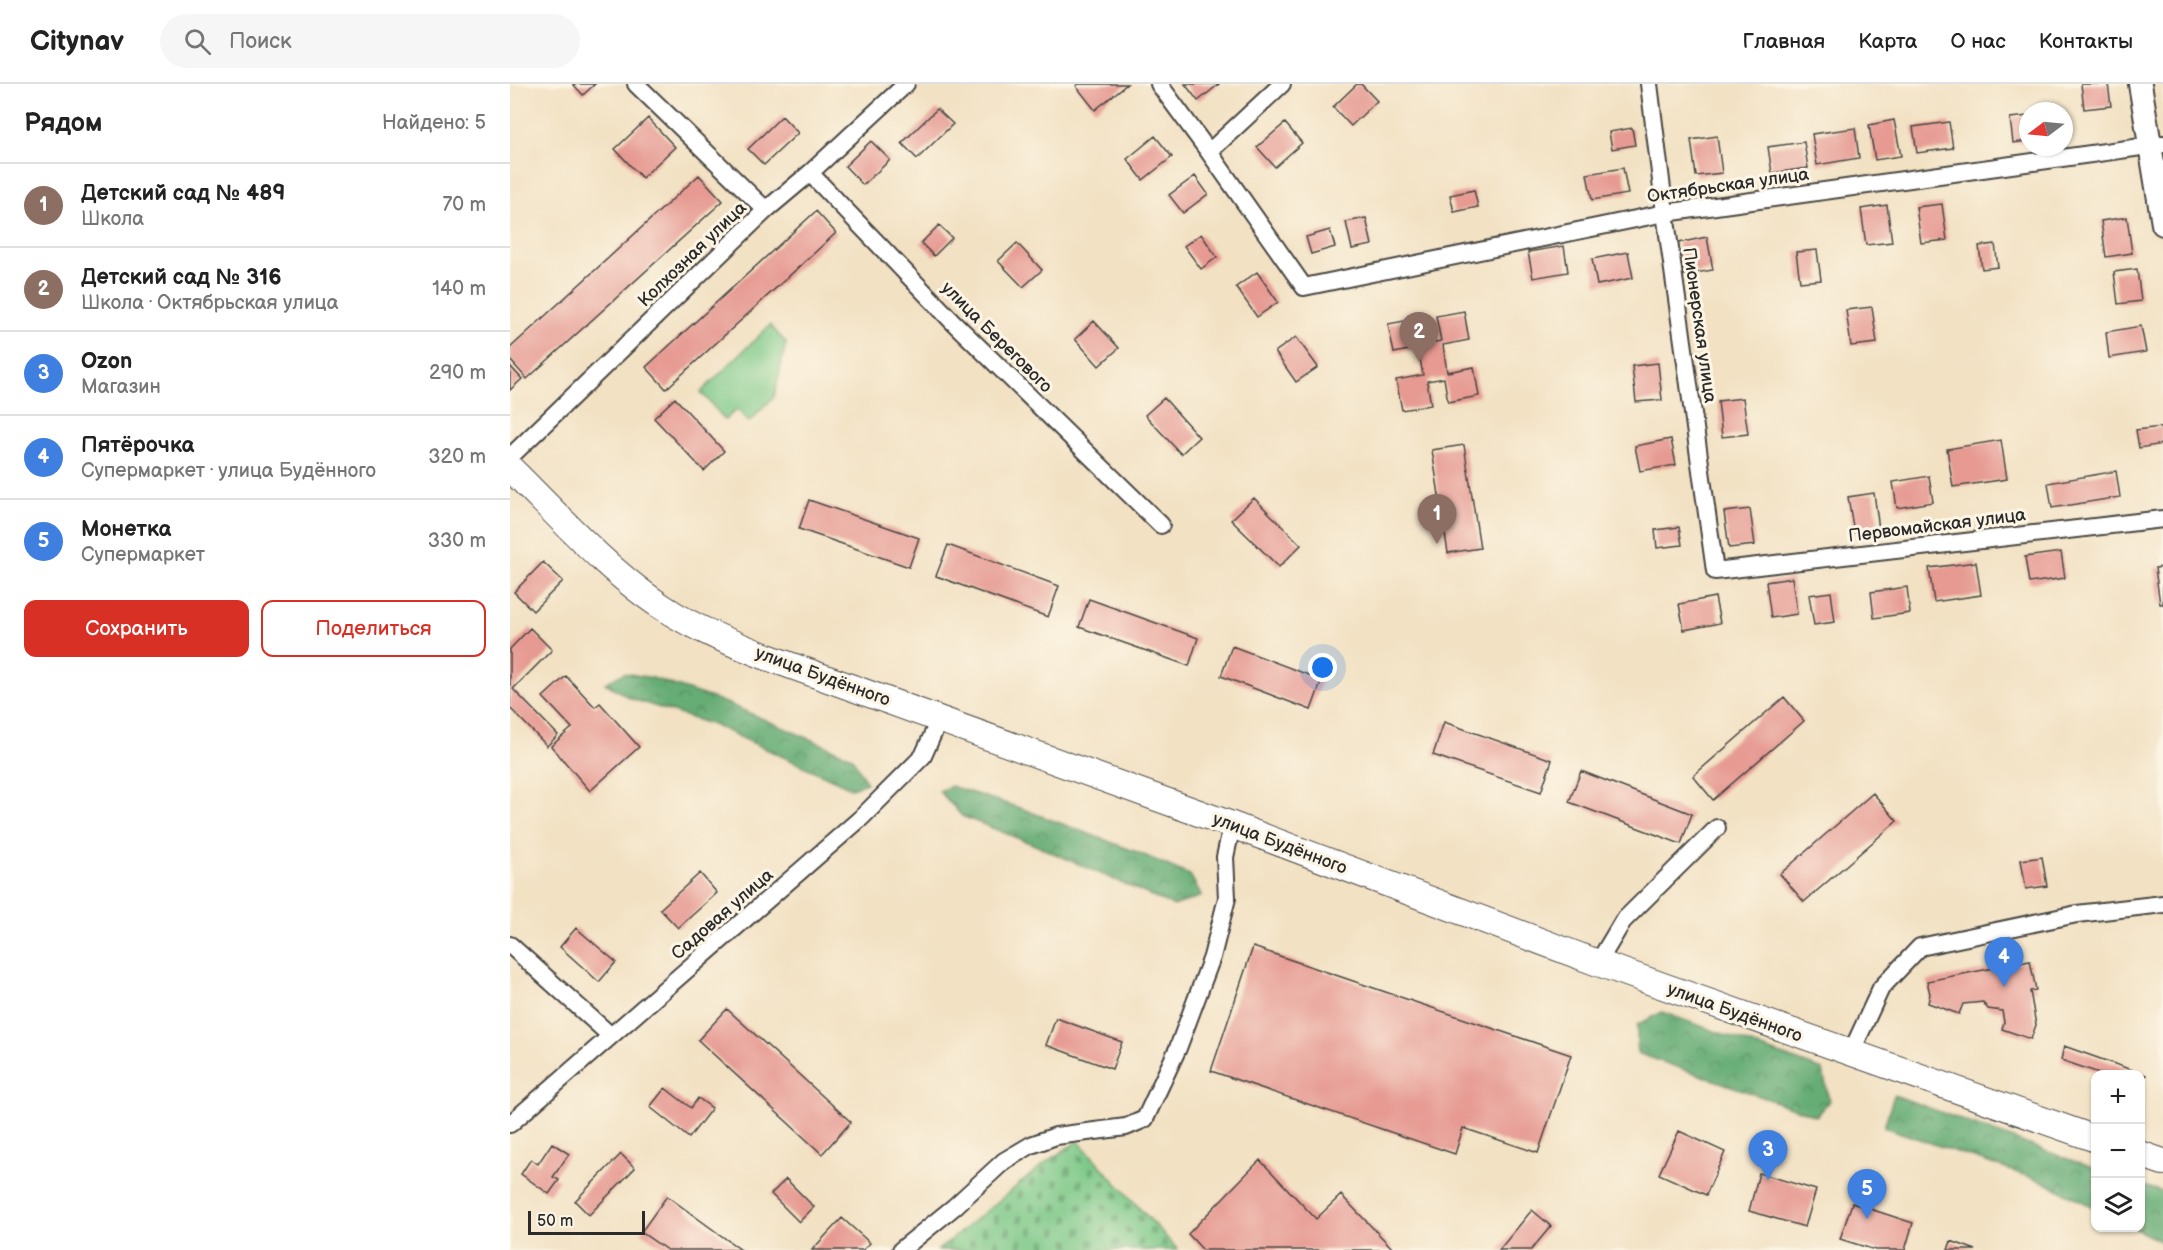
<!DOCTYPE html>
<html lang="ru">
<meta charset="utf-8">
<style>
body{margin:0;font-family:"Balsamiq Sans",sans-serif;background:#f6f6f6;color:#222}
.controls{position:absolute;right:18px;bottom:18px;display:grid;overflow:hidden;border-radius:12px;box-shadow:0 2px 4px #0004}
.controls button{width:54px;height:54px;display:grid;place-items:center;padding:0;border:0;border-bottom:2px solid #e0e0e0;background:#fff;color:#222;font:30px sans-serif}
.compass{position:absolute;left:1509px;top:18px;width:54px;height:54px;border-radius:50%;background:#fff;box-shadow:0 2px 4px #0004;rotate:254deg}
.scale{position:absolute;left:18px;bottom:15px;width:117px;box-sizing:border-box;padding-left:6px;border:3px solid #2b2b2b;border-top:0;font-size:16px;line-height:21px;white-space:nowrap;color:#2b2b2b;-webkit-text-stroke:4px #fcf5e5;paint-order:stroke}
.you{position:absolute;left:813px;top:584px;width:21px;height:21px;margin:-15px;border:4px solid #fff;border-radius:50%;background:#1a73e8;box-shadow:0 0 0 9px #1a73e833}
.badge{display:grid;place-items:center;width:39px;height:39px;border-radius:50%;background:#d93025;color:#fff;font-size:20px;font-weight:700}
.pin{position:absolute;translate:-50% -50px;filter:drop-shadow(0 2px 3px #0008)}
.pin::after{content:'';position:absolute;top:32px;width:21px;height:18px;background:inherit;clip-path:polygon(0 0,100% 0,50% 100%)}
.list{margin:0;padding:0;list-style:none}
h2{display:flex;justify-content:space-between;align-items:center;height:78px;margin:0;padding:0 24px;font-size:26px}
h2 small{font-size:20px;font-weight:400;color:#767676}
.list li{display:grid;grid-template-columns:39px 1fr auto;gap:18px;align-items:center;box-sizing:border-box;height:84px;padding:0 24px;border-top:2px solid #e0e0e0}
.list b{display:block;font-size:22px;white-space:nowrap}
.list p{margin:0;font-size:20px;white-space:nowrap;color:#767676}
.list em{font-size:20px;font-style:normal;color:#767676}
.actions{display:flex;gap:12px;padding:18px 24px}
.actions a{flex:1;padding:14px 0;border:2px solid #d93025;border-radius:12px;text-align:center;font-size:21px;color:#d93025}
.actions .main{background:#d93025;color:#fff}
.icon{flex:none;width:33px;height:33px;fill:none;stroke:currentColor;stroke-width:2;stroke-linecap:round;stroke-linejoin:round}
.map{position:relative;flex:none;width:1653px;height:1166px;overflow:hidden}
header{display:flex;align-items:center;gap:36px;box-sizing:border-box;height:84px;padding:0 30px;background:#fff;border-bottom:2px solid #e0e0e0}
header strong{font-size:28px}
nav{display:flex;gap:33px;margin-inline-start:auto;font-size:21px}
.search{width:420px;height:54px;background:#f6f6f6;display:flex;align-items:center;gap:15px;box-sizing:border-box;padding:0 21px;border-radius:33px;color:#767676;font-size:22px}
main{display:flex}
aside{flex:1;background:#fff}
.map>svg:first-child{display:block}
</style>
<header>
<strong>Citynav</strong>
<div class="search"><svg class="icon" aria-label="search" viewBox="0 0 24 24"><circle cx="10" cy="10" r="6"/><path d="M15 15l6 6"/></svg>Поиск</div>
<nav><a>Главная</a><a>Карта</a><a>О нас</a><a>Контакты</a></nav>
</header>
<main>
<aside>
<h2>Рядом<small>Найдено: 5</small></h2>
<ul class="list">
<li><span class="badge" style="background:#8d6e63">1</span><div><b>Детский сад № 489</b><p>Школа</p></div><em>70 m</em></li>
<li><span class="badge" style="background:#8d6e63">2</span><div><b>Детский сад № 316</b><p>Школа · Октябрьская улица</p></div><em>140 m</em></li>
<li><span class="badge" style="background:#3f7fe0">3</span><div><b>Ozon</b><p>Магазин</p></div><em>290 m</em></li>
<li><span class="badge" style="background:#3f7fe0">4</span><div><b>Пятёрочка</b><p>Супермаркет · улица Будённого</p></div><em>320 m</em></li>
<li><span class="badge" style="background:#3f7fe0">5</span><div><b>Монетка</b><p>Супермаркет</p></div><em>330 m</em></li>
</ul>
<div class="actions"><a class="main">Сохранить</a><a>Поделиться</a></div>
</aside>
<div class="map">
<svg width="1653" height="1166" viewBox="0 0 1653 1166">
<defs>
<pattern id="forest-crowns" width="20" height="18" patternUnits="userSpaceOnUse" patternTransform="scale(1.5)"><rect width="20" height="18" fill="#65ac74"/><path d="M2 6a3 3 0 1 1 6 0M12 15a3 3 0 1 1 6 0" fill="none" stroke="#538c5f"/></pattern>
<pattern id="cemetery-stones" width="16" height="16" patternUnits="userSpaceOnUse" patternTransform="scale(1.5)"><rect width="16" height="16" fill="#7cc887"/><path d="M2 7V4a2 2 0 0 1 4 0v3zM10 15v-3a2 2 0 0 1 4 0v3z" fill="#66a36f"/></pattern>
</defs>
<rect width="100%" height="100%" fill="#fcf5e5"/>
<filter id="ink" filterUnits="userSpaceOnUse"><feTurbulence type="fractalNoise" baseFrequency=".0167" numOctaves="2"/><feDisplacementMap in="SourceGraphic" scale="12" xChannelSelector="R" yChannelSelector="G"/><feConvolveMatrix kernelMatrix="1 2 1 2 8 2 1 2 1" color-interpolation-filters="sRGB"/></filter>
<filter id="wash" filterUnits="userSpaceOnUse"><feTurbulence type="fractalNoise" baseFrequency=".008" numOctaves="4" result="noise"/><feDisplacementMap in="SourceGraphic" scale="24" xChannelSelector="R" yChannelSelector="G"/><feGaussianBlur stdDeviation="1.35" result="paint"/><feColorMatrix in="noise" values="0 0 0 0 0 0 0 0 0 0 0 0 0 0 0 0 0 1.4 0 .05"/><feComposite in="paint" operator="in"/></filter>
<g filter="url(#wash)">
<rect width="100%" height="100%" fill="#f2e1c3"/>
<!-- green -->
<path fill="#7cc887" stroke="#547a59" stroke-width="1.5" d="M260 241 276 259 264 313 239 338 227 325 215 336 191 308Z"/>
<!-- forest -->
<path fill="url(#forest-crowns)" stroke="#486c50" stroke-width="1.5" d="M114 589 143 594 216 619 342 673 357 699 341 704 206 642 122 615 95 599Z
M441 702 510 724 627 768 680 791 692 812 664 822 525 761 452 732 429 707Z
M1152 928 1313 986 1319 1017 1306 1032 1127 969V941Z
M1384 1011 1585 1085V1124L1534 1098 1374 1043Z
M1631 1101 1653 1108V1159L1624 1144H1630Z"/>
<!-- cemetery -->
<path fill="url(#cemetery-stones)" stroke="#547a59" stroke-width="1.5" d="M568 1057 668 1166H428L539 1076Z"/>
<g id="blocks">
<!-- building -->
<path fill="#e69a92" d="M63 0H85L73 11Z
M569 0H617L585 26 566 2Z
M675 0H709L688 17Z
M847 0H851L867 17 841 42 823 23Z
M1571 0H1598L1601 22 1574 25Z
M427 25 443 40 407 75 392 59Z
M272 32 288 49 254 81 238 65Z
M1518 32V57L1503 59 1500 34Z
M138 34 165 63 132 94 105 65Z
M1384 36 1391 72 1365 76 1359 41Z
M1439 38 1443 64 1407 69 1403 43Z
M775 39 792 59 765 83 747 63Z
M1122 44 1125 61 1102 65 1099 48Z
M1345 44 1349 74 1307 81 1302 50Z
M645 52 662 73 633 96 617 75Z
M1207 52 1212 89 1186 92 1181 56Z
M361 57 380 76 353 101 335 82Z
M1294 58 1298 84 1262 89 1258 63Z
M1113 84 1118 110 1082 116 1077 90Z
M189 91 213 117 17 295 0 276V264Z
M685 92 698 110 673 129 659 111Z
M964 106 968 123 944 128 940 111Z
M1432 120 1437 156 1411 159 1406 123Z
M1377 121 1382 158 1356 161 1351 125Z
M306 127 326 149 156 305 136 283Z
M1617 133 1622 169 1596 173 1591 137Z
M856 134 862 161 842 165 836 138Z
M429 141 442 154 424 172 411 159Z
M820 146 825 163 801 170 796 153Z
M691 150 707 173 691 185 674 162Z
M1197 153 1203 186 1174 191 1168 159Z
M507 159 532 186 513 203 488 177Z
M1485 160 1488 183 1472 185 1469 162Z
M1054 162 1058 188 1023 194 1018 168Z
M1307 166 1311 196 1290 198 1286 168Z
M1118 168 1123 194 1087 201 1082 175Z
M1627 185 1631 217 1608 220 1604 188Z
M747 188 768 218 747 233 726 203Z
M1362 223 1367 259 1341 262 1336 226Z
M954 227 959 256 933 261 937 288 964 283 969 312 938 318 934 294 917 297 921 321 892 326 886 296 913 291 908 264 884 269 878 240 905 235 910 261 931 257 926 232Z
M584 237 609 264 589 282 565 255Z
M1631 242 1636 268 1599 274 1596 248Z
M786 253 808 283 786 298 765 268Z
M1148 279 1152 316 1126 318 1122 282Z
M0 282 12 295 0 306Z
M165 314 214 367 194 387 144 334Z
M654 314 689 353 671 370 635 331Z
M1233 314 1238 350 1212 353 1208 317Z
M1651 343 1653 360 1629 364 1626 346Z
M1161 355 1166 381 1130 387 1125 362Z
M1491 356 1497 395 1443 403 1437 365Z
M954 361 970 464 938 469 922 366Z
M1606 387 1610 413 1542 424 1538 399Z
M1419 392 1423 418 1387 424 1383 398Z
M1364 409 1369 445 1344 449 1338 413Z
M744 414 791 461 769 483 721 436Z
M299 416 409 454 399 483 289 445Z
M1240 425 1245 461 1219 464 1214 428Z
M1169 443 1172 461 1147 464 1145 446Z
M438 461 549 502 538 533 426 492Z
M1551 468 1555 494 1519 499 1515 473Z
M33 478 53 497 23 527 4 508Z
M1466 478 1471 511 1424 518 1419 484Z
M1653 483V520H1650L1645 484Z
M1282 494 1287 530 1261 534 1256 498Z
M1397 503 1400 529 1364 534 1361 508Z
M1321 508 1325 538 1304 541 1299 511Z
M1205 513 1210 539 1174 546 1169 520Z
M579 515 688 554 679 582 569 543Z
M20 544 42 566 3 605 48 651 37 662 0 624V565Z
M722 562 812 596 801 626 711 592Z
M56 592 85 623 90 619 129 663 80 707 41 662 62 644 33 613Z
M1274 613 1294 637 1203 716 1183 692Z
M934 638 1042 676 1031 708 923 671Z
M1071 687 1182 730 1171 760 1059 718Z
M1363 709 1387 737 1294 818 1270 790Z
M1532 773 1537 802 1516 805 1511 776Z
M190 789 207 809 168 844 150 825Z
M66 844 106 878 89 898 50 863Z
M743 863 1061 971 1028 1069 953 1044 945 1070 701 987Z
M1520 877 1526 906 1520 907 1526 941 1521 955 1492 945 1494 938 1492 927 1478 925 1473 918 1453 920 1449 930 1418 919 1420 910 1417 897Z
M217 925 341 1038 312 1070 188 956Z
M546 934 612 958 602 985 536 961Z
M1554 962 1636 991 1631 1004 1630 990H1592L1551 976Z
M155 1004 181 1024 188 1014 202 1024 179 1054 140 1023Z
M1169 1047 1215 1068 1196 1111 1149 1090Z
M42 1059 59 1070 43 1093 49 1096 39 1110 11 1090 21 1075 28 1080Z
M111 1070 125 1084 79 1131 65 1117Z
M750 1076 806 1135 831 1111 884 1166H693L678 1150Z
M1249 1089 1306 1106 1295 1143 1239 1127Z
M276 1095 304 1123 289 1138 261 1110Z
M157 1112 231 1166H157L131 1148Z
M1342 1119 1403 1139 1395 1166H1365L1330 1155Z
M1022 1126 1041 1142 1021 1166H989Z
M332 1134 360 1159 353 1166H302Z
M1441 1157 1466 1166H1438Z"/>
</g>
</g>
<g filter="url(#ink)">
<use href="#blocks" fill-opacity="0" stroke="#494642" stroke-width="1.5"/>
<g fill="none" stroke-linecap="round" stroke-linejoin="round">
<defs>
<path id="street" d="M126 0 256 126
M649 0 699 68 794 203 1155 129 1653 60
M1139 0 1155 129 1205 487 1653 435
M699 68 772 0
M300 89 443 238 651 441
M0 373 256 126 300 89 396 0
M0 861 101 952
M1088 879 1113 837 1207 744
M1341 969 1371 904 1410 863 1567 830 1653 820
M0 1040 351 734 413 672 430 634
M391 1166 444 1123 494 1077 521 1061 546 1052 616 1043 635 1035 668 964 702 873 717 814 715 773 722 741"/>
<path id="secondary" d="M1630 0 1653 140"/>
<path id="primary" d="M0 384C47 430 101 491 157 526 188 546 222 559 257 573L722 741 1088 879 1586 1055
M1630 1070 1653 1078"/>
</defs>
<!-- street casing -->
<use href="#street" stroke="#494642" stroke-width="20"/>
<!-- secondary casing -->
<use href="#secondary" stroke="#494642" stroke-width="26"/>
<!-- primary casing -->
<use href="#primary" stroke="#494642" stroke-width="28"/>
<!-- street -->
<use href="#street" stroke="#fff" stroke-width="16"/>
<!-- secondary -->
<use href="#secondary" stroke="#fff" stroke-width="22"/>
<!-- primary -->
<use href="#primary" stroke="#fff" stroke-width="26"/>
</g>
</g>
<g text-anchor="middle" stroke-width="6" stroke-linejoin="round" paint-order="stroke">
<!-- street labels -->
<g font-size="18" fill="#2b2b2b" stroke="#fcf5e5">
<text transform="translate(1218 101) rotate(-8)" y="6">Октябрьская улица</text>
<text transform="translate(182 170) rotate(-44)" y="6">Колхозная улица</text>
<text transform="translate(1190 241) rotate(82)" y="6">Пионерская улица</text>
<text transform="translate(487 253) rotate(45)" y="6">улица Берегового</text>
<text transform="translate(1427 441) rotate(-7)" y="6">Первомайская улица</text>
<text transform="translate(313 592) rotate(20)" y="6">улица Будённого</text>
<text transform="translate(770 759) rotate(21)" y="6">улица Будённого</text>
<text transform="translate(212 830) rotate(-41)" y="6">Садовая улица</text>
<text transform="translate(1225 928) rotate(20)" y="6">улица Будённого</text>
</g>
</g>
</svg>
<div class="controls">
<button>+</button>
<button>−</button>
<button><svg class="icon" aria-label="layers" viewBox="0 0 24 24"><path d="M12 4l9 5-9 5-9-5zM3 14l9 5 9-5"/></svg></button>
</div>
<svg class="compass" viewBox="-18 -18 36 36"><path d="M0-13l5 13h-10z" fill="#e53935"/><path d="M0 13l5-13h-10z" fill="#767676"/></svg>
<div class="scale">50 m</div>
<div class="you"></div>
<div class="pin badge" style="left:927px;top:460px;background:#8d6e63">1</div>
<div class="pin badge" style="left:909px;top:278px;background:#8d6e63">2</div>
<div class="pin badge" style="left:1258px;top:1096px;background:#3f7fe0">3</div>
<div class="pin badge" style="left:1494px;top:903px;background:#3f7fe0">4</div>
<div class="pin badge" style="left:1357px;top:1135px;background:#3f7fe0">5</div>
</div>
</main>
